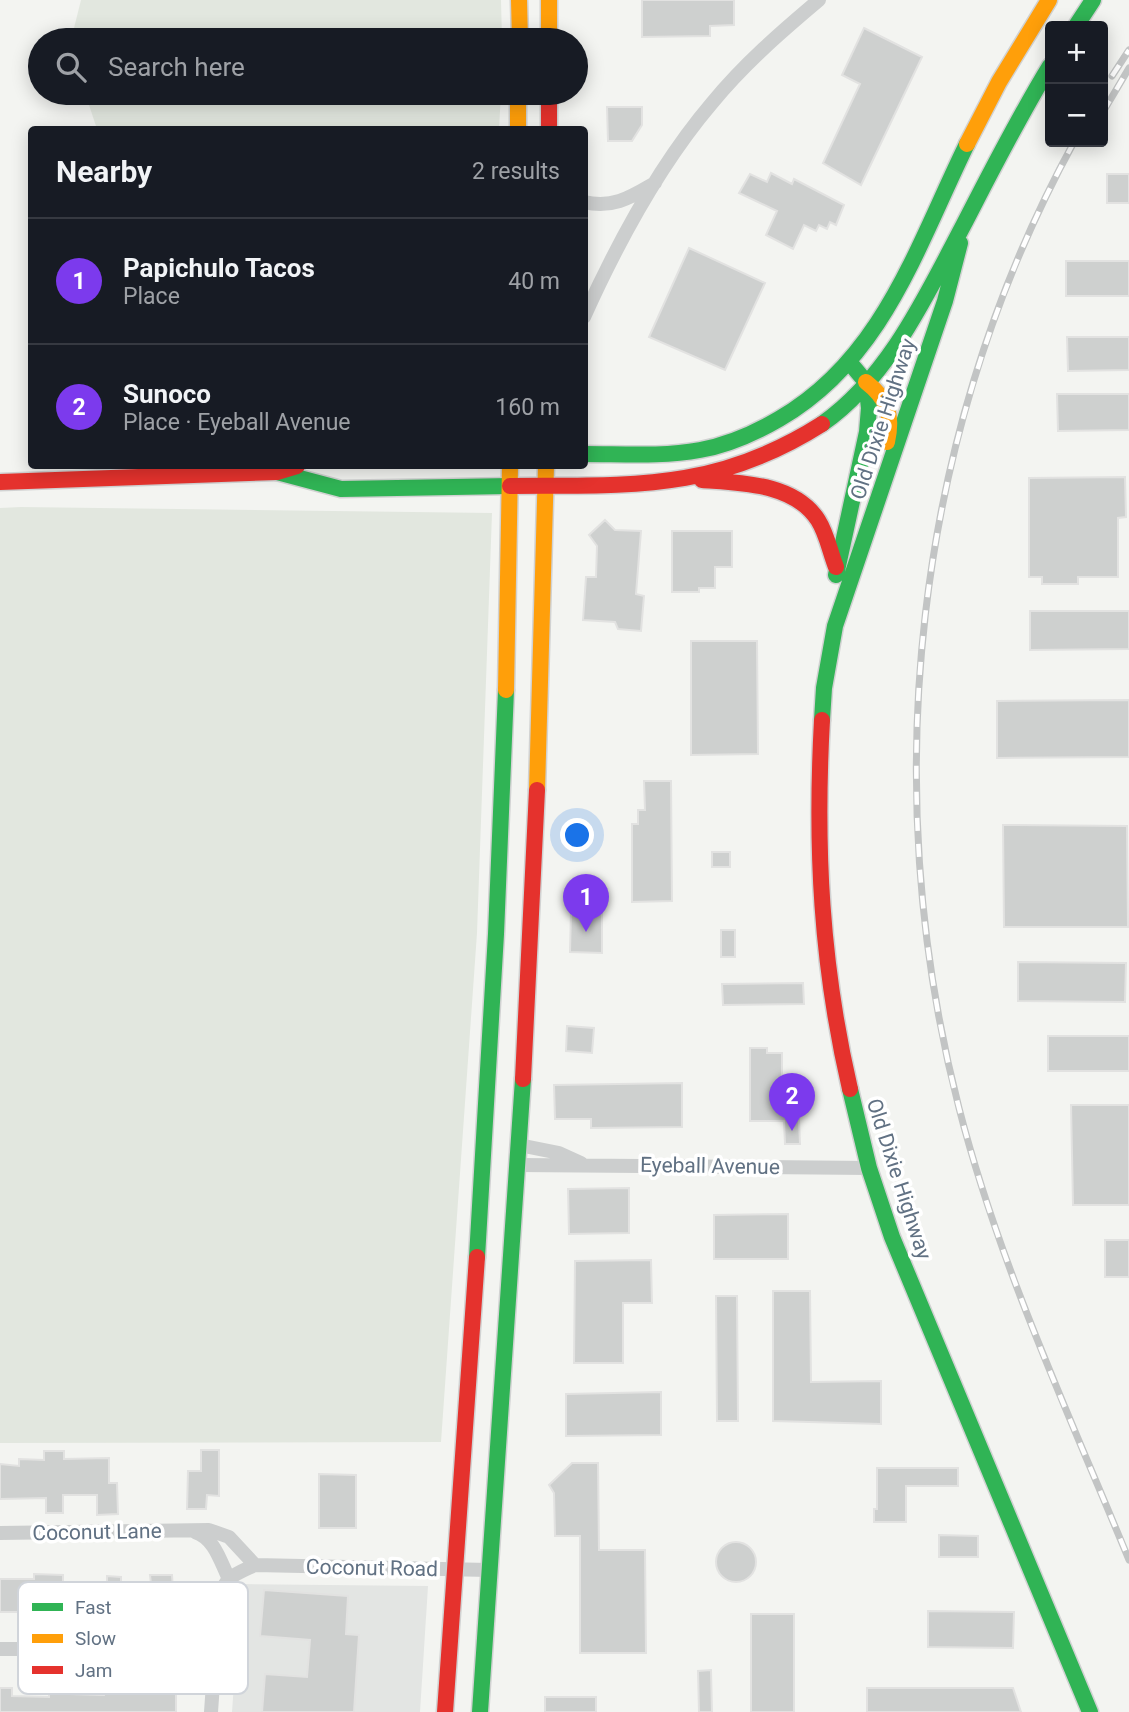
<!DOCTYPE html>
<meta charset="utf-8">
<style>
body{margin:0;font-family:Roboto,sans-serif;background:#242831;color:#f1f3f6}
.controls{position:absolute;right:21px;top:21px;display:grid;overflow:hidden;border-radius:7px;box-shadow:0 4px 18px #0003}
.controls button{width:63px;height:63px;display:grid;place-items:center;padding:0;border:0;border-bottom:2px solid #363941;background:#171b24;color:#f1f3f6;font:35px sans-serif}
.you{position:absolute;left:578px;top:836px;width:24px;height:24px;margin:-18px;border:5px solid #fff;border-radius:50%;background:#1a73e8;box-shadow:0 0 0 10px #1a73e833}
.badge{display:grid;place-items:center;width:46px;height:46px;border-radius:50%;background:#7c3aed;color:#fff;font-size:23px;font-weight:700}
.pin{position:absolute;translate:-50% -58px;filter:drop-shadow(0 2px 4px #0008)}
.pin::after{content:'';position:absolute;top:37px;width:24px;height:21px;background:inherit;clip-path:polygon(0 0,100% 0,50% 100%)}
.list{margin:0;padding:0;list-style:none}
h2{display:flex;justify-content:space-between;align-items:center;height:91px;margin:0;padding:0 28px;font-size:30px}
h2 small{font-size:23px;font-weight:400;color:#9ea1a6}
.list li{display:grid;grid-template-columns:46px 1fr auto;gap:21px;align-items:center;box-sizing:border-box;height:126px;padding:0 28px;border-top:2px solid #363941}
.list b{display:block;font-size:26px;white-space:nowrap}
.list p{margin:0;font-size:23px;white-space:nowrap;color:#9ea1a6}
.list em{font-size:23px;font-style:normal;color:#9ea1a6}
.icon{flex:none;width:38px;height:38px;fill:none;stroke:currentColor;stroke-width:2;stroke-linecap:round;stroke-linejoin:round}
.map{position:relative;flex:none;width:1129px;height:1712px;overflow:hidden}
.search{position:absolute;background:#171b24;box-shadow:0 4px 18px #0003;left:28px;top:28px;width:560px;height:77px;display:flex;align-items:center;gap:18px;box-sizing:border-box;padding:0 24px;border-radius:38px;color:#9ea1a6;font-size:26px}
.panel{position:absolute;background:#171b24;box-shadow:0 4px 18px #0003;left:28px;top:126px;width:560px;height:343px;border-radius:7px}
.map>svg:first-child{display:block}
</style>
<div class="map">
<svg width="1129" height="1712" viewBox="0 0 1129 1712">
<rect width="100%" height="100%" fill="#f3f4f1"/>
<!-- built -->
<path fill="#e3e5e3" d="M241 1584 428 1586 420 1712H232Z"/>
<!-- green -->
<path fill="#e2e7df" d="M81 0H501L502 40H71Z
M85 93H501L499 129H97Z
M21 507 492 513 477 933 441 1442 0 1443V508Z"/>
<!-- building -->
<path fill="#ced0cf" stroke="#e2e2e1" stroke-width="2" d="M642 0H734V25L710 26V36L642 37Z
M864 28 922 57 861 185 823 163 860 84 842 75Z
M607 107H642V125L632 141H608Z
M771 173 792 184 794 179 844 205 836 225 830 222 827 229 819 225 816 231 804 225 793 249 766 235 777 211 739 193 750 174 767 182Z
M1107 174H1129V203H1107Z
M689 248 765 283 725 370 649 337Z
M1066 261H1129V296H1066Z
M1067 337H1129V370L1068 371Z
M1057 394H1129V430L1058 431Z
M1125 477 1126 517 1118 518V577H1078V584H1042V577H1029V478Z
M605 520 615 530 641 531 636 594 644 596 641 631 618 629 615 622 583 620 586 577H596L597 546 589 535Z
M672 531H732V567H715V588H699V592H672Z
M1030 611H1129V649L1030 650Z
M691 641H757L758 754 691 755Z
M1129 700V757L997 758V701Z
M644 781H671L672 901 632 902V824H638V810H645Z
M1003 825 1127 826 1128 927H1004Z
M712 852H730V867H712Z
M571 911H602V953L570 952Z
M721 930H735V957H721Z
M1018 962 1126 963 1125 1002 1018 1001Z
M803 983 804 1004 723 1005 722 984Z
M567 1026 594 1028 592 1053 566 1051Z
M1048 1036H1129V1071H1048Z
M750 1048H767V1053H782V1079H796V1119H799L800 1144H785L784 1121H750Z
M682 1083V1127L591 1128V1119H555L554 1085Z
M1071 1105H1129V1205H1073Z
M629 1188V1233L569 1234 568 1189Z
M788 1214V1259H714V1215Z
M1105 1240H1129V1277H1105Z
M651 1260 652 1303H623V1363H574L575 1261Z
M773 1291H810L811 1382 881 1381V1424L773 1421Z
M716 1296H737L738 1421H717Z
M661 1392V1435L566 1436V1394Z
M201 1450H219V1496L207 1495 206 1509H187L188 1471H201Z
M44 1451H64V1459L109 1458V1483H117L118 1514 97 1515V1495H63V1513H46V1498L0 1499V1464L19 1466V1459L44 1460Z
M572 1463H598L599 1550H645L646 1653H580V1536H555L554 1493 549 1485Z
M877 1468H958V1486H906V1522H874V1509H877Z
M319 1474 356 1475V1528H319Z
M939 1535 978 1536V1557H939Z
M716 1562a20 20 0 1 1 40 0a20 20 0 1 1-40 0Z
M34 1574 63 1575V1582L107 1584V1576L121 1577V1583L151 1584 150 1575H172L173 1589H182V1609H151V1604L110 1603V1611L92 1610V1608L22 1607V1612H0V1579H34Z
M264 1590 348 1596 346 1634 359 1635 354 1712H262L265 1674 307 1677 310 1640 260 1636Z
M928 1611 1014 1612 1013 1648 928 1647Z
M751 1614H794V1712H751Z
M711 1670 712 1712H699L698 1671Z
M0 1688H12V1696L49 1697V1689H71V1694L104 1695 105 1688 124 1689V1692L176 1693V1712H0Z
M867 1688H1013L1021 1712H867Z
M545 1697H596V1712H545Z"/>
<g fill="none" stroke-linecap="round" stroke-linejoin="round">
<defs>
<path id="fast" d="M1076 26 1093 0
M822 424C889 377 926 296 963 226 991 172 1018 118 1050 66
M584 454C623 454 662 457 700 450 728 445 755 433 779 419 883 359 917 246 967 144
M277 472 341 489 510 486
M836 575 867 432 869 408 866 382 850 363
M822 720 824 688 835 626 945 301 960 243
M850 1089 869 1168 892 1237 1090 1712
M477 1257 496 934 506 690
M480 1712 523 1079"/>
<path id="slow" d="M519 0 520 40
M549 0V40
M518 93V130
M967 144 999 82 1049 0
M866 382C888 399 893 415 887 442
M506 690 510 466
M537 790 546 466"/>
<path id="jam" d="M549 93V130
M702 480C741 483 794 483 818 520 827 534 830 552 836 567
M0 482 277 472 297 466
M510 486C630 485 715 492 822 424
M822 720C815 848 821 964 850 1089
M523 1079 537 790
M445 1712 477 1257"/>
</defs>
<!-- fast casing -->
<use href="#fast" stroke="#d1d2d2" stroke-width="19"/>
<!-- slow casing -->
<use href="#slow" stroke="#d1d2d2" stroke-width="19"/>
<!-- jam casing -->
<use href="#jam" stroke="#d1d2d2" stroke-width="19"/>
<!-- street -->
<path stroke="#cccece" stroke-width="14" d="M584 202C613 209 631 197 655 183
M584 317C617 244 660 164 712 103 744 64 781 32 819 0
M519 1145 559 1153 581 1163
M518 1165 869 1168
M195 1532C214 1538 220 1560 228 1577
M0 1533 209 1530 229 1537 255 1565
M0 1649H215
M211 1712 219 1598C224 1577 236 1574 255 1565L489 1570"/>
<!-- fast -->
<use href="#fast" stroke="#30b455" stroke-width="16"/>
<!-- slow -->
<use href="#slow" stroke="#ff9f0a" stroke-width="16"/>
<!-- jam -->
<use href="#jam" stroke="#e5322d" stroke-width="16"/>
<defs>
<path id="rail" d="M1112 76 1129 50
M1103 112 1129 68
M1074 142C914 435 876 786 959 1108 999 1264 1068 1412 1129 1560"/>
</defs>
<!-- rail casing -->
<use href="#rail" stroke="#c2c4c4" stroke-width="7"/>
<!-- rail -->
<use href="#rail" stroke="#fff" stroke-width="4.5" stroke-dasharray="13" stroke-linecap="butt"/>
</g>
<g text-anchor="middle" stroke-width="7" stroke-linejoin="round" paint-order="stroke">
<!-- street labels -->
<g font-size="21" fill="#617183" stroke="#fff">
<text transform="translate(883 419) rotate(-72)" y="7">Old Dixie Highway</text>
<text transform="translate(710 1166) rotate(1)" y="7">Eyeball Avenue</text>
<text transform="translate(899 1179) rotate(72)" y="7">Old Dixie Highway</text>
<text transform="translate(97 1532) rotate(-1)" y="7">Coconut Lane</text>
<text transform="translate(372 1568) rotate(1)" y="7">Coconut Road</text>
</g>
</g>
<!-- legend -->
<rect x="18" y="1582" width="230" height="112" rx="10" fill="#fff" stroke="#d0d4da" stroke-width="2"/>
<rect x="32" y="1603" width="31" height="8" fill="#30b455"/>
<rect x="32" y="1634" width="31" height="9" fill="#ff9f0a"/>
<rect x="32" y="1666" width="31" height="8" fill="#e5322d"/>
<g font-size="19" fill="#617183">
<text x="75" y="1614">Fast</text>
<text x="75" y="1645">Slow</text>
<text x="75" y="1677">Jam</text>
</g>
</svg>
<div class="controls">
<button>+</button>
<button>−</button>
</div>
<div class="you"></div>
<div class="pin badge" style="left:586px;top:932px">1</div>
<div class="pin badge" style="left:792px;top:1131px">2</div>
<div class="search"><svg class="icon" aria-label="search" viewBox="0 0 24 24"><circle cx="10" cy="10" r="6"/><path d="M15 15l6 6"/></svg>Search here</div>
<section class="panel">
<h2>Nearby<small>2 results</small></h2>
<ul class="list">
<li><span class="badge">1</span><div><b>Papichulo Tacos</b><p>Place</p></div><em>40 m</em></li>
<li><span class="badge">2</span><div><b>Sunoco</b><p>Place · Eyeball Avenue</p></div><em>160 m</em></li>
</ul>
</section>
</div>
